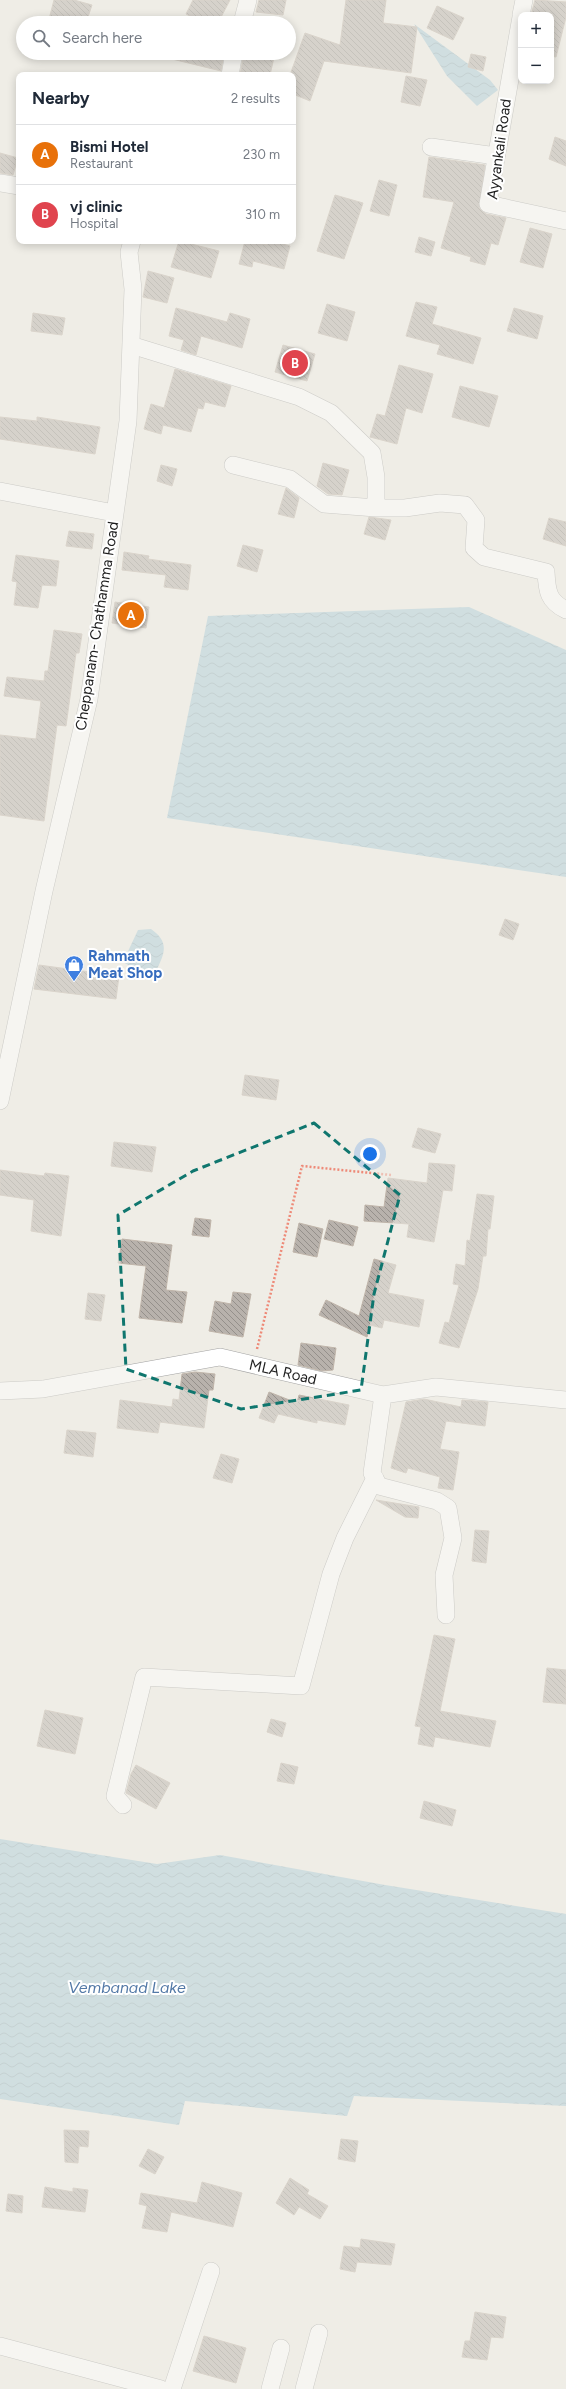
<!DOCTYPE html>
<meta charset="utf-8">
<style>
body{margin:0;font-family:Figtree,sans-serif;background:#f6f6f7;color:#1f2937}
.controls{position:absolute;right:12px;top:12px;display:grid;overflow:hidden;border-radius:8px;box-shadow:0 2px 10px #0003}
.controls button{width:36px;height:36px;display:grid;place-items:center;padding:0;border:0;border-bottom:1px solid #e0e1e3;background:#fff;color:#1f2937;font:20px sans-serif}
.you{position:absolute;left:370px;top:1154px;width:14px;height:14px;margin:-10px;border:3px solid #fff;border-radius:50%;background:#1a73e8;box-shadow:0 0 0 6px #1a73e833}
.badge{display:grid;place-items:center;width:26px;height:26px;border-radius:50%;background:#0b8043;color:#fff;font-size:13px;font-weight:700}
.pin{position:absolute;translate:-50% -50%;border:2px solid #fff;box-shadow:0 1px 4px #0006}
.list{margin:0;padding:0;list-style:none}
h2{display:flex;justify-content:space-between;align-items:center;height:52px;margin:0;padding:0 16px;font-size:17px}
h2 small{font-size:13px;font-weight:400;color:#747a83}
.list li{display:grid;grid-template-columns:26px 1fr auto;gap:12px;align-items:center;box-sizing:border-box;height:60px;padding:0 16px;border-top:1px solid #e0e1e3}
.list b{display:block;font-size:15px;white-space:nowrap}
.list p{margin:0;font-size:13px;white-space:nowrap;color:#747a83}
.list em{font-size:13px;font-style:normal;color:#747a83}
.icon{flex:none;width:22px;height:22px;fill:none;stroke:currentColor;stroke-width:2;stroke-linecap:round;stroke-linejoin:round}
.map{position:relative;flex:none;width:566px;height:2389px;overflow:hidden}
.search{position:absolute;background:#fff;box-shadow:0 2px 10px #0003;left:16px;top:16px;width:280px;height:44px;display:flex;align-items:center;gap:10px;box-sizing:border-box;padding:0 14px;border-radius:22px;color:#747a83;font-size:15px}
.panel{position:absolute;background:#fff;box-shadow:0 2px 10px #0003;left:16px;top:72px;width:280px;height:172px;border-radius:8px}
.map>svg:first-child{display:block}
</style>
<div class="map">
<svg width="566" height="2389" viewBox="0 0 566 2389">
<defs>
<pattern id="water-waves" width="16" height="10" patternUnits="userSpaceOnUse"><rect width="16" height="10" fill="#abccd9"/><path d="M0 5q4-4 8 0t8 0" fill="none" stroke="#93afba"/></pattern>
<pattern id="building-back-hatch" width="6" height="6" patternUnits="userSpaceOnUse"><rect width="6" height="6" fill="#b8b2ac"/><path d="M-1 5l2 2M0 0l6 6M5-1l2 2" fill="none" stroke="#95908b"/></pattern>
</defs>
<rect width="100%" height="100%" fill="#efede6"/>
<!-- water -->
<path fill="url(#water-waves)" d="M414 24 490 80 498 90 477 106 447 76Z
M469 607 566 650V877L167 818 208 616Z
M151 929C168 941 166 951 157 969L145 975 123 962 138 930Z
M0 1839 157 1864 220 1855 385 1885 566 1914V2106L354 2096 347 2116 185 2101 179 2125 0 2099Z"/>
<!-- building -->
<path fill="url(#building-back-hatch)" stroke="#c0b5aa" d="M54 0H74L92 5 86 23H48Z
M193 0H230L218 23H204L186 14Z
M259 0H286L283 15 256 12Z
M346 0H386L383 23 417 27 411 73 324 61 310 101 293 94V75H290L305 33 340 45Z
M535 0 566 2V17L556 57 551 56V15H531Z
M437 6 464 18 453 40 427 28Z
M169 53H224L221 71 168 58Z
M244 53H275L270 75H240Z
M471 54 486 57 483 71 468 67Z
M406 76 427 80 420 106 401 102Z
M555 137 566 141V166L549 159Z
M0 153 18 158 13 175 0 173Z
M429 157 485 165 479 208 486 214 506 218 498 245 491 243 485 265 470 261 471 257 441 248 454 202 423 197Z
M379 180 397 185 389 216 370 211Z
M335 195 363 203 344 259 317 251Z
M530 228 552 234 543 268 520 262Z
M419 237 435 242 431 256 415 252Z
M179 241 219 251 211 278 171 267Z
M245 241 267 245 268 241H271L290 246 284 269 253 261 252 267 239 264Z
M148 271 174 278 167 303 143 297Z
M416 302 437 307 432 324 481 338 473 364 437 354 440 345 406 336Z
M327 304 355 312 347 341 318 333Z
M176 308 227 322 230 313 250 319 242 348 201 336 196 355 181 350 184 340 169 336Z
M514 308 543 316 537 339 507 331Z
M33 313 65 318 62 335 31 331Z
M283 345 315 354 307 381 275 372Z
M399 365 433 374 422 413 406 408 397 444 370 437 377 414 385 416Z
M175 369 231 386 225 407 205 402 203 409 198 408 191 432 163 425 161 434 144 429 151 404 164 408Z
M460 386 498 396 489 427 452 417Z
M0 417 37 421V417L100 427 95 454 0 439Z
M323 463 349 470 342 495 328 494 317 486Z
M161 465 177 469 172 486 157 481Z
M286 488 299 498 294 518 278 514Z
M369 517 391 520 385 540 364 534Z
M549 518 566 522V546L543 539Z
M69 531 94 534 92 549 66 546Z
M243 545 263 550 257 572 237 566Z
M124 552 149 556 148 559 191 565 188 590 164 587 166 575 122 570Z
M16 555 59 561 56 586 42 585 38 608 14 605 17 582 12 581Z
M115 602 149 607 146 628 112 623Z
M54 630 82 634 79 653H76L66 726 57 725 44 821 0 815V735L36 739 41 701 4 696 7 677 44 681 45 671H48Z
M505 919 519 924 513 940 499 935Z
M39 965 119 976 116 999 34 989Z
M245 1075 279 1080 276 1100 242 1095Z
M418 1128 441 1134 435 1153 412 1147Z
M114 1142 156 1147 152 1172 111 1166Z
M429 1163 455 1165 452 1191 443 1190 434 1242 407 1237 409 1224 364 1221 365 1205 384 1207 388 1178 427 1183Z
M0 1170 44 1176 45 1173 69 1176 61 1236 31 1231 34 1200 0 1195Z
M477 1194 494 1196 490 1229H488L486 1256H483L478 1289 459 1348 439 1343 445 1322 449 1323 459 1285 453 1284 456 1264 465 1266 467 1240 470 1241Z
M195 1218 211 1220 209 1237 192 1235Z
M329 1220 358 1227 353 1246 324 1239Z
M299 1223 323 1229 317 1257 293 1252Z
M122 1239 172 1245 166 1290 187 1292 182 1323 139 1318 146 1266 118 1263Z
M374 1259 396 1265 388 1293 424 1300 419 1327 384 1320 382 1328 370 1325 367 1337 319 1315 326 1300 359 1316Z
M233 1292 251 1294 243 1337 209 1331 215 1301 231 1304Z
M88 1293 105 1295 101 1321 85 1319Z
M301 1343 336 1348 333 1370 322 1371 298 1365Z
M195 1372 215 1374 213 1390H209L204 1428 160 1422 158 1433 117 1428 120 1400 172 1407 173 1399 179 1400 182 1374Z
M269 1392 297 1403 299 1395 349 1405 345 1425 317 1420V1423L278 1414 274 1423 259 1418Z
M424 1399 461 1407 462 1400 488 1402 485 1426 446 1421 440 1449 459 1452 453 1490 438 1488 440 1477 408 1468 406 1473 391 1468 406 1402Z
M67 1430 96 1433 93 1457 64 1453Z
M221 1454 239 1459 232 1483 213 1478Z
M376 1500 419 1507 418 1518 405 1517Z
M475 1530 489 1531 486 1563 472 1561Z
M434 1635 455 1639 440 1711 496 1721 490 1747 435 1737 433 1747 418 1744 421 1727 415 1726Z
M547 1668 566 1670V1704L543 1702Z
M45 1710 83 1718 75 1754 37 1746Z
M271 1719 286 1723 282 1737 267 1732Z
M281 1763 298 1767 294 1784 277 1781Z
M136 1765 170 1783 156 1809 126 1793 131 1774Z
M424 1801 456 1810 452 1826 420 1818Z
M64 2130 89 2131 88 2147 79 2146 78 2163 65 2162Z
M341 2139 358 2141 355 2162 338 2159Z
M148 2149 164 2157 155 2174 139 2166Z
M290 2178 309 2190 307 2194 328 2206 320 2219 299 2207 294 2215 276 2203Z
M202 2182 242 2193 233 2227 171 2212 167 2232 142 2228 147 2206 139 2204 141 2193 197 2203Z
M45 2187 73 2192V2188L88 2190 85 2212 42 2207Z
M8 2194 23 2196 22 2213 6 2211Z
M361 2239 395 2244 391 2265 357 2262 355 2272 340 2269 344 2246 360 2248Z
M475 2312 506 2317 503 2338 491 2337 487 2360 462 2357 465 2341H470Z
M204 2336 246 2348 236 2383 193 2371Z"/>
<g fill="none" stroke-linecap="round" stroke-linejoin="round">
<defs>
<path id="street" d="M521 15 524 0
M521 17 488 204 566 221
M242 23 248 0
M230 75 234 53
M431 147 496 156
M0 183 19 186
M131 345 299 397 331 413 372 453 376 477V508
M233 465 290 479 324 504 376 508H405L440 503 465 505 476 520 474 548 484 557 546 572C547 591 548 601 566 610
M0 491 114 513
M0 1101 44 891 89 699 128 421 133 289 129 252 132 241
M0 1391 43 1389 220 1357 383 1395 436 1387 566 1400
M383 1395 372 1473 379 1486 437 1501 448 1508 453 1538 444 1575 446 1615
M123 1805 115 1796 144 1677 301 1686 331 1574 345 1538 375 1478
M0 2346 161 2389
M172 2389 211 2271
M270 2389 281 2348
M304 2389 319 2333"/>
</defs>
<!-- street casing -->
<use href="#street" stroke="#a3a3a3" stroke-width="18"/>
<!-- path -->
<path stroke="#ee8a78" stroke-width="2.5" stroke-dasharray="2 2" stroke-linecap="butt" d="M257 1349 302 1166 391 1175"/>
<!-- street -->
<use href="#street" stroke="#fff" stroke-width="17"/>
</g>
<!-- marked area -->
<path d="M0 0H566V2389H0ZM314 1123 400 1195 374 1294 361 1390 241 1409 126 1369 118 1215 193 1171Z" fill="#efede6" fill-opacity=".55" fill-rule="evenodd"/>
<path fill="none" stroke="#0f766e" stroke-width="3" stroke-dasharray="8 5" stroke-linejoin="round" d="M314 1123 400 1195 374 1294 361 1390 241 1409 126 1369 118 1215 193 1171Z"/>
<!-- icons -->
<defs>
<symbol id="shop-pin" viewBox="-11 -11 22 30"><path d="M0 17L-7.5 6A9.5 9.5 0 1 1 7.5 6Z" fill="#3f7fe0" stroke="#fff"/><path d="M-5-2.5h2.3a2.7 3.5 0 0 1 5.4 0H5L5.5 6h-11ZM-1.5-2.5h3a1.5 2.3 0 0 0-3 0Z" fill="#fff"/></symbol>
</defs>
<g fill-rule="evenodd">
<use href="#shop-pin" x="63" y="954" width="22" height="30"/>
</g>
<g text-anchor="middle" stroke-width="4" stroke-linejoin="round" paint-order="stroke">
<!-- street labels -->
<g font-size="15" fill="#1f1f1f" stroke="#fff">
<text transform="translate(499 149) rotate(-82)" y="5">Ayyankali Road</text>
<text transform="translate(97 626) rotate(-81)" y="5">Cheppanam- Chathamma Road</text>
<text transform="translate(283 1372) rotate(13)" y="5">MLA Road</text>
</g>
<!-- shop labels -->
<g font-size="15" font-weight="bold" fill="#366cbe" stroke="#fff" text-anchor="start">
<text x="88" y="961">Rahmath<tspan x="88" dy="17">Meat Shop</tspan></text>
</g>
<!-- water labels -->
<g font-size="16" font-style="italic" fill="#5379a7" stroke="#fff">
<text x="127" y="1993">Vembanad Lake</text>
</g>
</g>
</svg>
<div class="controls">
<button>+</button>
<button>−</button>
</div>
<div class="you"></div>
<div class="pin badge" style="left:131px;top:615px;background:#e8710a">A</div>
<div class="pin badge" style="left:295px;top:363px;background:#e0444e">B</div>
<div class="search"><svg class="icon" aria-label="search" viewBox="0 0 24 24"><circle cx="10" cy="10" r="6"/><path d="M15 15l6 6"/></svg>Search here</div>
<section class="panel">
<h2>Nearby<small>2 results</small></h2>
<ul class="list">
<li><span class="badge" style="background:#e8710a">A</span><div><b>Bismi Hotel</b><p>Restaurant</p></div><em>230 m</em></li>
<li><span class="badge" style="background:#e0444e">B</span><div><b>vj clinic</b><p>Hospital</p></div><em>310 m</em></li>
</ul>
</section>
</div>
